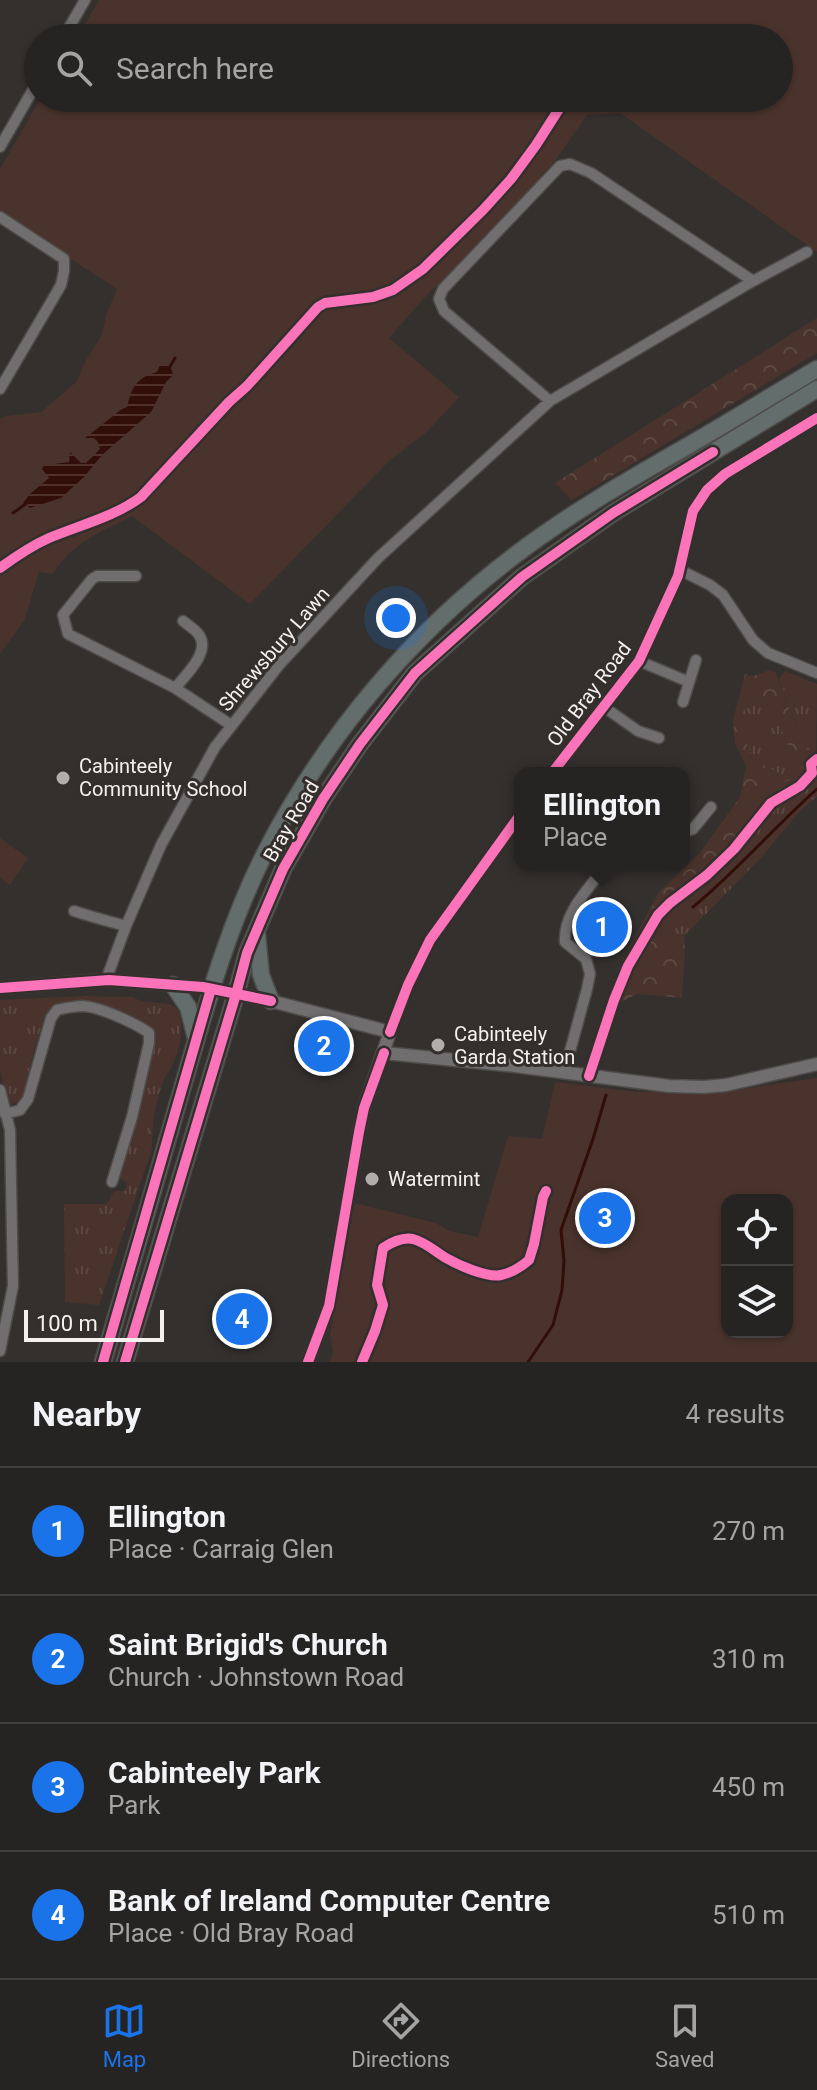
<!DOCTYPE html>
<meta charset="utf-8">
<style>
body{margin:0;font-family:Roboto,sans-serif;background:#2e2c2a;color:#f1f3f6}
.controls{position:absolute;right:24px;bottom:24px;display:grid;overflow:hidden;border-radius:16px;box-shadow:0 2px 6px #0004}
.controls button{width:72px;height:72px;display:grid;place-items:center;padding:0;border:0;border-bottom:2px solid #424140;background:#262422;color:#f1f3f6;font:40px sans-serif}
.scale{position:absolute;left:24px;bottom:20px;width:140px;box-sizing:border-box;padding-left:8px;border:4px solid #f4f0ef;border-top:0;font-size:22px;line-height:28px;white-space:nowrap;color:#f4f0ef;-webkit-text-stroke:6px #342f2d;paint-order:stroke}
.you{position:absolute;left:396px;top:618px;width:28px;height:28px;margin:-20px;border:6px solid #fff;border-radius:50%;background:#1a73e8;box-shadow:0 0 0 12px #1a73e833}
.badge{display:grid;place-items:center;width:52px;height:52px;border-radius:50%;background:#1a73e8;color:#fff;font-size:26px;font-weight:700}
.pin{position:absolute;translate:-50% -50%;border:4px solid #fff;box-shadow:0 2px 8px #0006}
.popup{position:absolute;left:514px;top:767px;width:176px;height:104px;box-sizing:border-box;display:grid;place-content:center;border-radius:16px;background:#262422;filter:drop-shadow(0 2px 6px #0005);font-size:26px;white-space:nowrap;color:#a4a4a5}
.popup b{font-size:30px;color:#f1f3f6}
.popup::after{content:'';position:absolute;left:50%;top:100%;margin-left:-16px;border:16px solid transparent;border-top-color:#262422}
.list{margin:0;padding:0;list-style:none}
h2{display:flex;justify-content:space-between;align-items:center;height:104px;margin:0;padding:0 32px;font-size:34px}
h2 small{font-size:26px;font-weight:400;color:#a4a4a5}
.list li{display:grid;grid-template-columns:52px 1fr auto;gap:24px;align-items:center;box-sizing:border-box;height:128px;padding:0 32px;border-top:2px solid #424140}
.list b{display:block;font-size:30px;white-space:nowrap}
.list p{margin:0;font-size:26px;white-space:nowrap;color:#a4a4a5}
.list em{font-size:26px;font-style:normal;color:#a4a4a5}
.icon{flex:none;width:44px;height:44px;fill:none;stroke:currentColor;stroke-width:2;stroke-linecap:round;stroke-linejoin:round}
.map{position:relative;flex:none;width:817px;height:1362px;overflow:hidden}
.search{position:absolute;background:#262422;box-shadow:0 2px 6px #0004;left:24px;right:24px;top:24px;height:88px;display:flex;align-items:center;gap:20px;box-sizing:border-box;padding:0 28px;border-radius:44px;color:#a4a4a5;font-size:30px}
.sheet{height:616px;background:#262422}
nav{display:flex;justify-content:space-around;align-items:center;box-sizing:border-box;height:112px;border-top:2px solid #424140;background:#262422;font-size:22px;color:#a4a4a5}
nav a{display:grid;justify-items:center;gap:4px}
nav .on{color:#1a73e8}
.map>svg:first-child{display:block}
</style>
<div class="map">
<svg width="817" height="1362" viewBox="0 0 817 1362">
<defs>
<pattern id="grass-tufts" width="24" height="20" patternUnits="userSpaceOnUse" patternTransform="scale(2)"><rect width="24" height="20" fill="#4a332c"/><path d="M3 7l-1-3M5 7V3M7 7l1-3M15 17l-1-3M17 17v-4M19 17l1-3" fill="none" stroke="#5c4741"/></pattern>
<pattern id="forest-crowns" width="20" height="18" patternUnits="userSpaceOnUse" patternTransform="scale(2)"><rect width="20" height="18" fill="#4a332c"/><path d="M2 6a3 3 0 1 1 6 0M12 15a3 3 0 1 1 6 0" fill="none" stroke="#5c4741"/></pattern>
<pattern id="water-rules" width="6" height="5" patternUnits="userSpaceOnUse" patternTransform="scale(2)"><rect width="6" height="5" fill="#320e08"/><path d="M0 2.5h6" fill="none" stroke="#50312c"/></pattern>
</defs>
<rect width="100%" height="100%" fill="#33302e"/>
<!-- grass -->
<path fill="url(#grass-tufts)" d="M785 671 817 684 816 765 803 743 779 679Z
M761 696 779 723 788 745 801 759 812 801 798 813 761 858 684 936 660 930 664 899 704 870 736 864 741 841 754 828H738L737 814 756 795 790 779 752 759 745 737V707Z
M85 996 132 997 141 1001 168 1004 176 1007C187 1024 179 1052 171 1069 170 1069 164 1079 164 1080 155 1101 152 1126 152 1149L99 1305 65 1302 64 1204H104L109 1201 114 1191H125L127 1183 119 1178V1172L136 1118 146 1025C125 1014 75 991 52 1007 43 1014 32 1058 29 1071 26 1086 31 1102 11 1104L8 1102 0 1070V1000Z"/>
<!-- forest -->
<path fill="url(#forest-crowns)" d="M817 318V353L572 500 555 483Z
M770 670 776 673 803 743 817 764V796L812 801 801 759 788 745 779 723 761 696 745 707V737L752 759 791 779 757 795 754 808 738 814V828H756L741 841 736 864 704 870 664 899 660 930 684 936 685 952 682 998 638 994 620 1002 618 969 659 892 699 854 740 797 746 766 735 743 733 720 745 674 753 676Z"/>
<!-- park -->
<path fill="#4a332c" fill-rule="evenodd" d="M99 0H817V252L620 113 587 115 552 165 544 172 534 186 464 260 425 297 389 338 459 397 428 431 389 461 250 604 132 516C101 532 71 543 53 574L39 572 25 619 0 654V419L6 416 41 412 76 382 85 362 102 335 106 315 117 289 0 213V169L41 98H779V38H77Z
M0 838 28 858 10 885 0 878Z
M817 1078V1362H329L333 1353 330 1335 355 1203 436 1223 450 1231 478 1237 508 1136 542 1139 555 1082 636 1092H720ZM727 1200H787V1332H727Z"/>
<!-- water -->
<path fill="url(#water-rules)" d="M160 365H167L171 368 173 375 166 382 151 412 102 455 84 477 61 498 30 508 23 503 30 494 49 478 42 469 44 465 52 466 54 464 69 462 70 452 81 463H86L100 449 98 442 94 438H85L122 409 127 407C132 387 136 378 157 372Z"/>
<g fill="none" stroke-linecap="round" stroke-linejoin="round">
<!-- stream -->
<path stroke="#320e08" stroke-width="3" d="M168 370 175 358
M13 513 27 503
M693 907C737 871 774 827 817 789
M528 1362 553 1325 562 1290 564 1261 561 1230 593 1139 606 1095"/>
<defs>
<path id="minor" d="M63 38 85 0
M0 147 38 81
M0 217 64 259V271L61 285 0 389
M550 401 444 311 439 299 443 289 560 166 570 164 591 173 753 281
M680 570 710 585 723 595 753 640 768 653 817 673
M136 576H97L92 579 63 615 68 634 175 688 231 725
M639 661 689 682
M175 688C185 676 211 652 199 635 196 630 188 625 183 621
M683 702 696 660
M604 707 638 731 659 738
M552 773 639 661 678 576 693 511 707 490 725 474 817 418
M684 832 693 829 711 807
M74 911C92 917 108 921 126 926
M106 980 126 926 161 845 215 747 280 664 378 558 550 401 753 281 807 252
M390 1032 408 985 430 940 520 815
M564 1073 587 989 590 974 586 959 565 942C563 912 590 888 606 865
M0 1090 10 1130 13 1286 0 1351
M5 1114 20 1110 28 1099 51 1018 57 1010C66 1008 74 1006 83 1006 100 1007 135 1023 149 1033V1043L132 1117 112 1182"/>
<path id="tertiary" d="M0 988 106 980 203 987 271 1001 390 1032 364 1108 359 1132 329 1306 308 1362
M384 1053 515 1066 669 1086 704 1087 726 1085 817 1064"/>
<path id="trunk" d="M257 935 261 975 271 1001
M173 985 188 1007 196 1038
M103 1362C129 1273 155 1185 180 1096 204 1014 226 930 265 853 327 732 417 627 526 547 576 510 630 479 684 448 729 422 773 395 817 369
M125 1362 236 994 247 953 283 869 323 799 360 744 415 673 522 577 613 513 817 389"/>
</defs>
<!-- minor casing -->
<use href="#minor" stroke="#4e4c4a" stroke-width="13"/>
<!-- tertiary casing -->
<use href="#tertiary" stroke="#4e4c4a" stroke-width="15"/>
<!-- trunk casing -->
<use href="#trunk" stroke="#4e4c4a" stroke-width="19"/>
<!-- minor -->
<use href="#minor" stroke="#706e6e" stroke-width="10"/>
<!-- tertiary -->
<use href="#tertiary" stroke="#706e6e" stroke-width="12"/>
<!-- trunk -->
<use href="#trunk" stroke="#626d6c" stroke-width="16"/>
<defs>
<path id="cycleway" d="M0 568C15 557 31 546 49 538 80 525 114 517 141 497L229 402 247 386 318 307 325 303 373 297 393 290 423 269 483 210 511 179 536 145 566 98
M552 773 639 661 678 576 693 511 707 490 725 474 817 418
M0 988 109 980 203 987 271 1001
M390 1032 408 985 430 940 520 815
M589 1076 614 1000 628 966 658 915 670 903 707 875 734 849 771 803 800 786 812 773 811 764 817 759
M103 1362 211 989
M125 1362 236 994 247 953 283 869 323 799 360 744 415 673 522 577 613 513 713 452
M308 1362 329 1306 359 1132 364 1108 384 1053
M362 1362 375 1331 383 1305 377 1285 383 1248C392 1242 402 1237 413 1239 425 1242 436 1252 446 1258 458 1265 487 1278 501 1275 511 1273 522 1266 529 1260L534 1244 543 1197 546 1191"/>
</defs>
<!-- cycleway casing -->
<use href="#cycleway" stroke="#342f2d" stroke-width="15"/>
<!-- cycleway -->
<use href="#cycleway" stroke="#fb73b8" stroke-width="10"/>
</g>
<!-- markers -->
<g fill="#b0adab" stroke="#342f2d" stroke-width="3">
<circle cx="63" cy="778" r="8"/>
<circle cx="438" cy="1045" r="8"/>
<circle cx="372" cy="1179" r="8"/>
</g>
<g text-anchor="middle" stroke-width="6" stroke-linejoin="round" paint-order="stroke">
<!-- street labels -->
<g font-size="20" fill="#f4f0ef" stroke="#342f2d">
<text transform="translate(274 649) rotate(-49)" y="7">Shrewsbury Lawn</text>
<text transform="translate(589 694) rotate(-53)" y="7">Old Bray Road</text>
<text transform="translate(291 821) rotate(-60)" y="7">Bray Road</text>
</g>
<!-- poi labels -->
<g font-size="20" fill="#f4f0ef" stroke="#342f2d" text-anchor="start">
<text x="79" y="773">Cabinteely<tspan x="79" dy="23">Community School</tspan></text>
<text x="454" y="1041">Cabinteely<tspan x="454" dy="23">Garda Station</tspan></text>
<text x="388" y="1186">Watermint</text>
</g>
</g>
</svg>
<div class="controls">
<button><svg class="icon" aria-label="locate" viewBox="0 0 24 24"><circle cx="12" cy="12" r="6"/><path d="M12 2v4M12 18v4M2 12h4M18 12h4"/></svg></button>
<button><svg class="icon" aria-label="layers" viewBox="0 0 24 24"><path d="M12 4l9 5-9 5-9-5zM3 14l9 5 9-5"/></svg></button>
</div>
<div class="scale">100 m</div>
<div class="you"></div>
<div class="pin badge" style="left:602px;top:927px">1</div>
<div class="popup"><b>Ellington</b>Place</div>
<div class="pin badge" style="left:324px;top:1046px">2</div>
<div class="pin badge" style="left:605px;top:1218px">3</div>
<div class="pin badge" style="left:242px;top:1319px">4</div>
<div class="search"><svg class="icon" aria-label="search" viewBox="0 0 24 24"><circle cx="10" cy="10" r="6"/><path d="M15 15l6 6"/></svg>Search here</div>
</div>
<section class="sheet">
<h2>Nearby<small>4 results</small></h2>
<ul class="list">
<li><span class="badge">1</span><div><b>Ellington</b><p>Place · Carraig Glen</p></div><em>270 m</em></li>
<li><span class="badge">2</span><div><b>Saint Brigid's Church</b><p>Church · Johnstown Road</p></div><em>310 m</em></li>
<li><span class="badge">3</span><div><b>Cabinteely Park</b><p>Park</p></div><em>450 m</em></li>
<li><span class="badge">4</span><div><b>Bank of Ireland Computer Centre</b><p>Place · Old Bray Road</p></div><em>510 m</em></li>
</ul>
</section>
<nav>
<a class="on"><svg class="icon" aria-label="map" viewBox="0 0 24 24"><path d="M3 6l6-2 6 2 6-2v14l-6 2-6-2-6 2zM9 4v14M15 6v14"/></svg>Map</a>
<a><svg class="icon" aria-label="directions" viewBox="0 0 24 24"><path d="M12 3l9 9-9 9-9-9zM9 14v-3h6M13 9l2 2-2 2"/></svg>Directions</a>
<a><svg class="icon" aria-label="saved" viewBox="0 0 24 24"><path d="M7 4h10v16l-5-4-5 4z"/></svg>Saved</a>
</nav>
